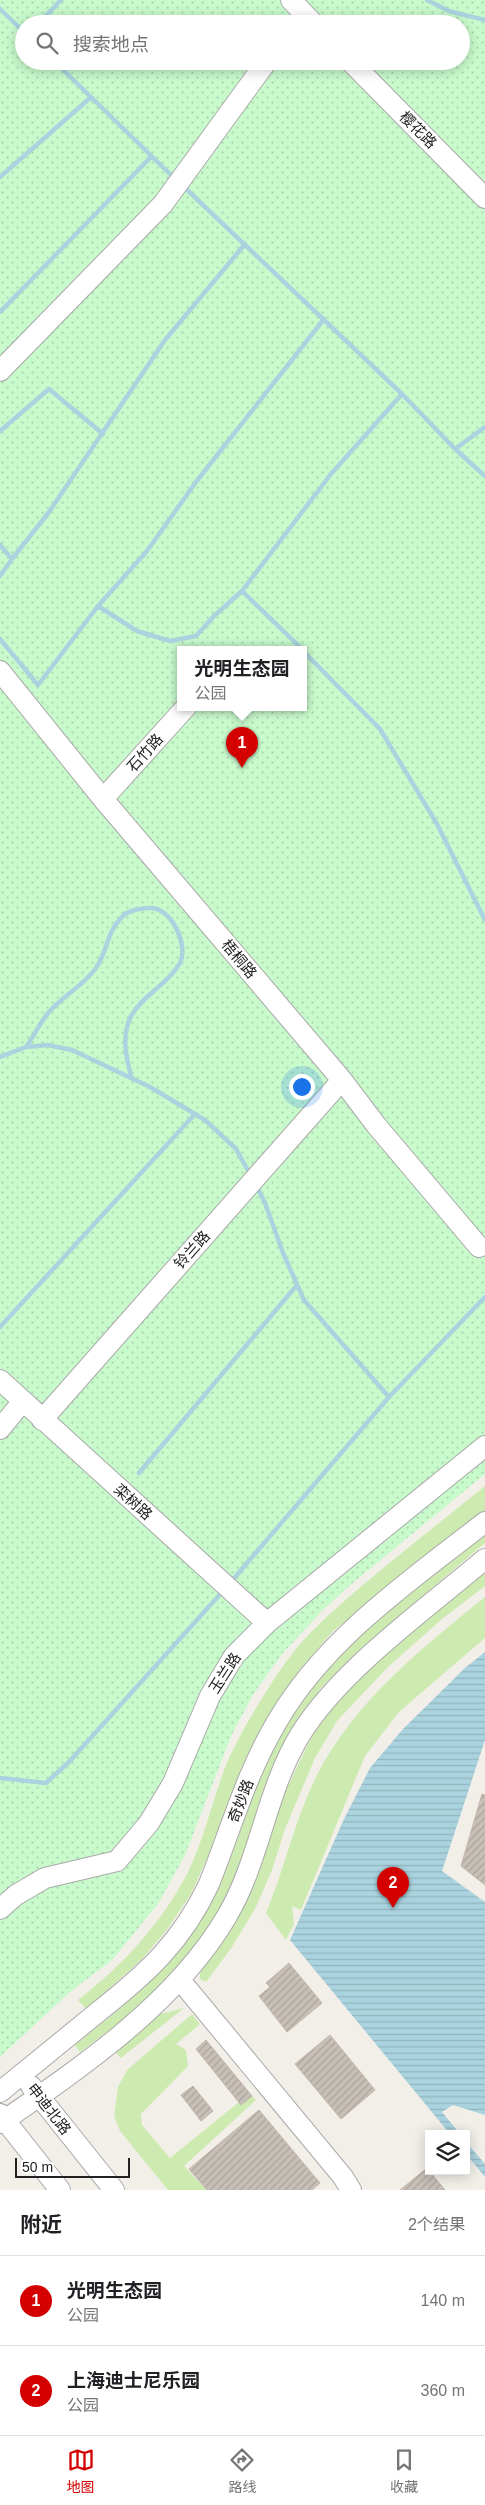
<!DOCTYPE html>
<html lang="zh">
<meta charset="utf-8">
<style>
body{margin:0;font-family:Helvetica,"Noto Sans SC",sans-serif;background:#f6f6f6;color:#202124}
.controls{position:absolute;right:15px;bottom:15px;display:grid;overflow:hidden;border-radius:0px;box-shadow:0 2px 12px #0003}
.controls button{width:45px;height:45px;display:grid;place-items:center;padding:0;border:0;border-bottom:1px solid #e0e0e0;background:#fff;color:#202124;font:25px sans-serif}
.scale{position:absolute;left:15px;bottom:12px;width:115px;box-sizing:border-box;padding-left:5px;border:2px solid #222;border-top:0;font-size:14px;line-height:18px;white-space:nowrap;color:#222;-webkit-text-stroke:4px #fff;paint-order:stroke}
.you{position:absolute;left:301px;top:1086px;width:18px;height:18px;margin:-12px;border:4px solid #fff;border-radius:50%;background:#1a73e8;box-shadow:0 0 0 8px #1a73e833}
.badge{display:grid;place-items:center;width:32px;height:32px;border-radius:50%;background:#d40000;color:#fff;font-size:16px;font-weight:700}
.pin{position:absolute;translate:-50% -41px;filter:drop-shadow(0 1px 2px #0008)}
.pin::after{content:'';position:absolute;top:26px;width:18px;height:15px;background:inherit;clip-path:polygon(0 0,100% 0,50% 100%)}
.popup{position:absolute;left:177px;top:646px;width:130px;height:65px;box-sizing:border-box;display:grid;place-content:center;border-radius:0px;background:#fff;filter:drop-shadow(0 1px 4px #0005);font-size:16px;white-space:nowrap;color:#757577}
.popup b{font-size:19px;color:#202124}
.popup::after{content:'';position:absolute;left:50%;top:100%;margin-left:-10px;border:10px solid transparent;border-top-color:#fff}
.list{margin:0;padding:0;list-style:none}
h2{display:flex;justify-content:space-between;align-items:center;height:65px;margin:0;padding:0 20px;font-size:21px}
h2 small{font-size:16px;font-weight:400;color:#757577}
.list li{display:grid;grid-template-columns:32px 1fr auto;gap:15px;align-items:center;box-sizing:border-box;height:90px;padding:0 20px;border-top:1px solid #e0e0e0}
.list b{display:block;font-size:19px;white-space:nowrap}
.list p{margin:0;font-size:16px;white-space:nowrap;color:#757577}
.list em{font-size:16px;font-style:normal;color:#757577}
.icon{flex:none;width:28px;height:28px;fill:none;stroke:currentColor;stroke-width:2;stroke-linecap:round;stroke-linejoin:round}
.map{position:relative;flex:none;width:485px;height:2190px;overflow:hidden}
.search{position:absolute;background:#fff;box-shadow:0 2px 12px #0003;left:15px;right:15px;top:15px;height:55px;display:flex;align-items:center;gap:12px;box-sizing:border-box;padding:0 18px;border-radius:28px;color:#757577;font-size:19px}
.sheet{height:245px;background:#fff}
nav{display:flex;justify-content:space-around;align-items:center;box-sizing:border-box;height:70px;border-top:1px solid #e0e0e0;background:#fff;font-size:14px;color:#757577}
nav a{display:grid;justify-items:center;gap:2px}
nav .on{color:#d40000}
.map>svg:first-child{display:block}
</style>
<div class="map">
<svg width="485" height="2190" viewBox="0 0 485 2190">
<defs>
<pattern id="park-dots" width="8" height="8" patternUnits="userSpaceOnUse" patternTransform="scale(1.25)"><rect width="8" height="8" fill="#c8facc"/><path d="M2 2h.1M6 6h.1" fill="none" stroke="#acd6af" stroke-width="1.8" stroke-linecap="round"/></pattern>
<pattern id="water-rules" width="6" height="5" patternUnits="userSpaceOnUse" patternTransform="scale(1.25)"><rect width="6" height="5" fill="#aad3df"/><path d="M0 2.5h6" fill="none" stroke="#92b5bf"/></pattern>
<pattern id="building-hatch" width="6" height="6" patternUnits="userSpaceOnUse" patternTransform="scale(1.25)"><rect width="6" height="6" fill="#c7bfb8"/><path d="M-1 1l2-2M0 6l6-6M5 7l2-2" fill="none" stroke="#aba49e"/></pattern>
</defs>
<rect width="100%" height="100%" fill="#f2efe9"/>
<!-- grass -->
<path fill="#cdebb0" d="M485 1486V1511L333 1631 303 1666 274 1709 191 1894 166 1931 141 1960 86 2009 78 2000C124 1964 161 1924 188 1872 205 1837 212 1801 226 1765 239 1735 269 1684 289 1658 308 1632 332 1612 356 1591 398 1555 442 1521 485 1486Z
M485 1531V1543L359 1650 321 1688 287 1741 229 1896 208 1930 149 2001 80 2052 75 2045C136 1996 180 1965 216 1891 243 1838 253 1775 285 1724 334 1644 413 1589 485 1531Z
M485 1565V1586L442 1619 388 1667 337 1721 315 1758 285 1829 272 1870 256 1907 232 1947 206 1982 200 1979V1973L222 1939 280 1803 317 1725 356 1676Z
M485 1597V1638L399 1712 365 1756 301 1910 292 1906 294 1924 286 1940 266 1913C285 1868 295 1818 317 1775 355 1701 422 1648 485 1597Z
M184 2008 121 2058 112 2049 156 2015Z
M192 2014 200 2024 176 2044 186 2050 188 2066 141 2114 142 2125 170 2158 239 2102 242 2105 252 2096 256 2100 184 2166 207 2190H168L120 2131 114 2116 118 2087 127 2070Z"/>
<!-- park -->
<path fill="url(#park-dots)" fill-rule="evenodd" d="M0 0H485V1474L349 1586 322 1611 282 1654 253 1695 232 1734 185 1855 158 1904 112 1960 70 1992 0 2057ZM24 24H461V61H24ZM181 649H303V707H181Z"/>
<!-- water -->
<path fill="url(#water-rules)" d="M485 1652V1740L442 1871 485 1902V2115L453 2105 442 2112 460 2134H450L290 1940 344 1819 370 1768 403 1729 465 1668Z
M466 2142 485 2164V2177L466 2154Z"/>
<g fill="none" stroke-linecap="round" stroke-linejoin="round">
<!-- stream -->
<path stroke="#aad3df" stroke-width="4.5" d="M427 0 449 11 485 20
M0 9 24 32
M38 24 61 0
M54 61 175 179
M0 177 90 98
M183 186 402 394 455 449 485 476
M0 312 151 157
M0 431 49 389 103 434
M455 449 485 427
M0 545 12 559 0 576
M12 559 49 512 165 340 245 244
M242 591 331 474 402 394
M98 606 147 551 196 482 324 319
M0 639 38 685 98 606 137 631 170 641 196 636 214 616 242 591 302 649
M303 651 380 729 437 824 485 920
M26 1047C34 1036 40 1022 49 1012 63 996 83 986 96 968 107 952 107 932 121 918 127 910 139 909 149 908 171 906 189 945 180 963 168 984 143 995 131 1016 121 1037 126 1058 132 1079
M0 1057 26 1047 48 1045 72 1050 150 1087 205 1120 236 1149 251 1176
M256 1185 265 1203 283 1253 304 1300 389 1397
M0 1327 195 1114
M139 1473 297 1285
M230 1583 389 1397 485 1297
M0 1778 46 1783 69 1762 223 1591"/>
</g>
<!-- building -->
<path fill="url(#building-hatch)" stroke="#c4b6ab" d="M482 1794 485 1795V1885L461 1866Z
M289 1963 322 2003 287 2032 259 1996 270 1987 266 1983Z
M330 2035 375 2090 341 2119 295 2064Z
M206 2040 252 2096 241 2105 196 2049Z
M193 2086 213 2111 201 2121 181 2095Z
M259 2110 320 2183 312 2190H207L189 2169Z
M427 2168 445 2190H400Z"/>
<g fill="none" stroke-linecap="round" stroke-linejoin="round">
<defs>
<path id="minor" d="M291 0 314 24
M350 61 485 198
M0 371 163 204 267 61
M0 671 103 799 342 1080 376 1125 479 1247
M103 799 186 707
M0 1380 267 1623
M42 1420 342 1080
M0 1429 23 1401
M0 1909 16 1895 45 1878 117 1861 149 1823 173 1783 210 1696 234 1656 267 1623 485 1446
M180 1980 343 2177 351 2190
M31 2086 114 2190
M0 2092C33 2065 65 2039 98 2012 146 1974 182 1942 209 1884 231 1829 247 1771 278 1720 326 1638 411 1580 485 1522
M0 2114 60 2190
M0 2123C81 2068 177 2002 227 1916 260 1860 266 1791 300 1735 340 1670 426 1609 485 1559"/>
</defs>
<!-- minor casing -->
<use href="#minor" stroke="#a9a9a9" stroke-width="22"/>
<!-- minor -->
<use href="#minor" stroke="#fff" stroke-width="20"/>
</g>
<g text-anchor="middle" stroke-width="5" stroke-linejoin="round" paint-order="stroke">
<!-- street labels -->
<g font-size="15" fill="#222" stroke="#fff">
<text transform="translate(418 130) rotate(45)" y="5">樱花路</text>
<text transform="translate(145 753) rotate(-48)" y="5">石竹路</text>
<text transform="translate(239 959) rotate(50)" y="5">梧桐路</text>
<text transform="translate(192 1250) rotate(-48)" y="5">铃兰路</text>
<text transform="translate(133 1502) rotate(42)" y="5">栾树路</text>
<text transform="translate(225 1673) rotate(-57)" y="5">玉兰路</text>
<text transform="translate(241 1801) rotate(-69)" y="5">奇妙路</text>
<text transform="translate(49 2109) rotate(52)" y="5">申迪北路</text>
</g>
</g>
</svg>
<div class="controls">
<button><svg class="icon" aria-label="layers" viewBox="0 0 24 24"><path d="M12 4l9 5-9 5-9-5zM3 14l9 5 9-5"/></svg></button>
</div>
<div class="scale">50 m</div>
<div class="you"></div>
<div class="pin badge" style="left:242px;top:768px">1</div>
<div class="popup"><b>光明生态园</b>公园</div>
<div class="pin badge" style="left:393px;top:1908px">2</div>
<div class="search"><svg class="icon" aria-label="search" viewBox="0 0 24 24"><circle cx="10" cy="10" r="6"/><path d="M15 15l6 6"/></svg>搜索地点</div>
</div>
<section class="sheet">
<h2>附近<small>2个结果</small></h2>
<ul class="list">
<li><span class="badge">1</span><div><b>光明生态园</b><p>公园</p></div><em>140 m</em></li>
<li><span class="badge">2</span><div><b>上海迪士尼乐园</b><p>公园</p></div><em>360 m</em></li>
</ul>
</section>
<nav>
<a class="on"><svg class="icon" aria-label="map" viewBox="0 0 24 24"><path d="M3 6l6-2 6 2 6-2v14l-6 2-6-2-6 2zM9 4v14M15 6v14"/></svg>地图</a>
<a><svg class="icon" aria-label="directions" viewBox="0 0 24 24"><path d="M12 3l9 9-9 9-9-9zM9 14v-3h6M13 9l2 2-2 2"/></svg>路线</a>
<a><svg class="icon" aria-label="saved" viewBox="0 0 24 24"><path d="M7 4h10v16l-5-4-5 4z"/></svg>收藏</a>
</nav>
